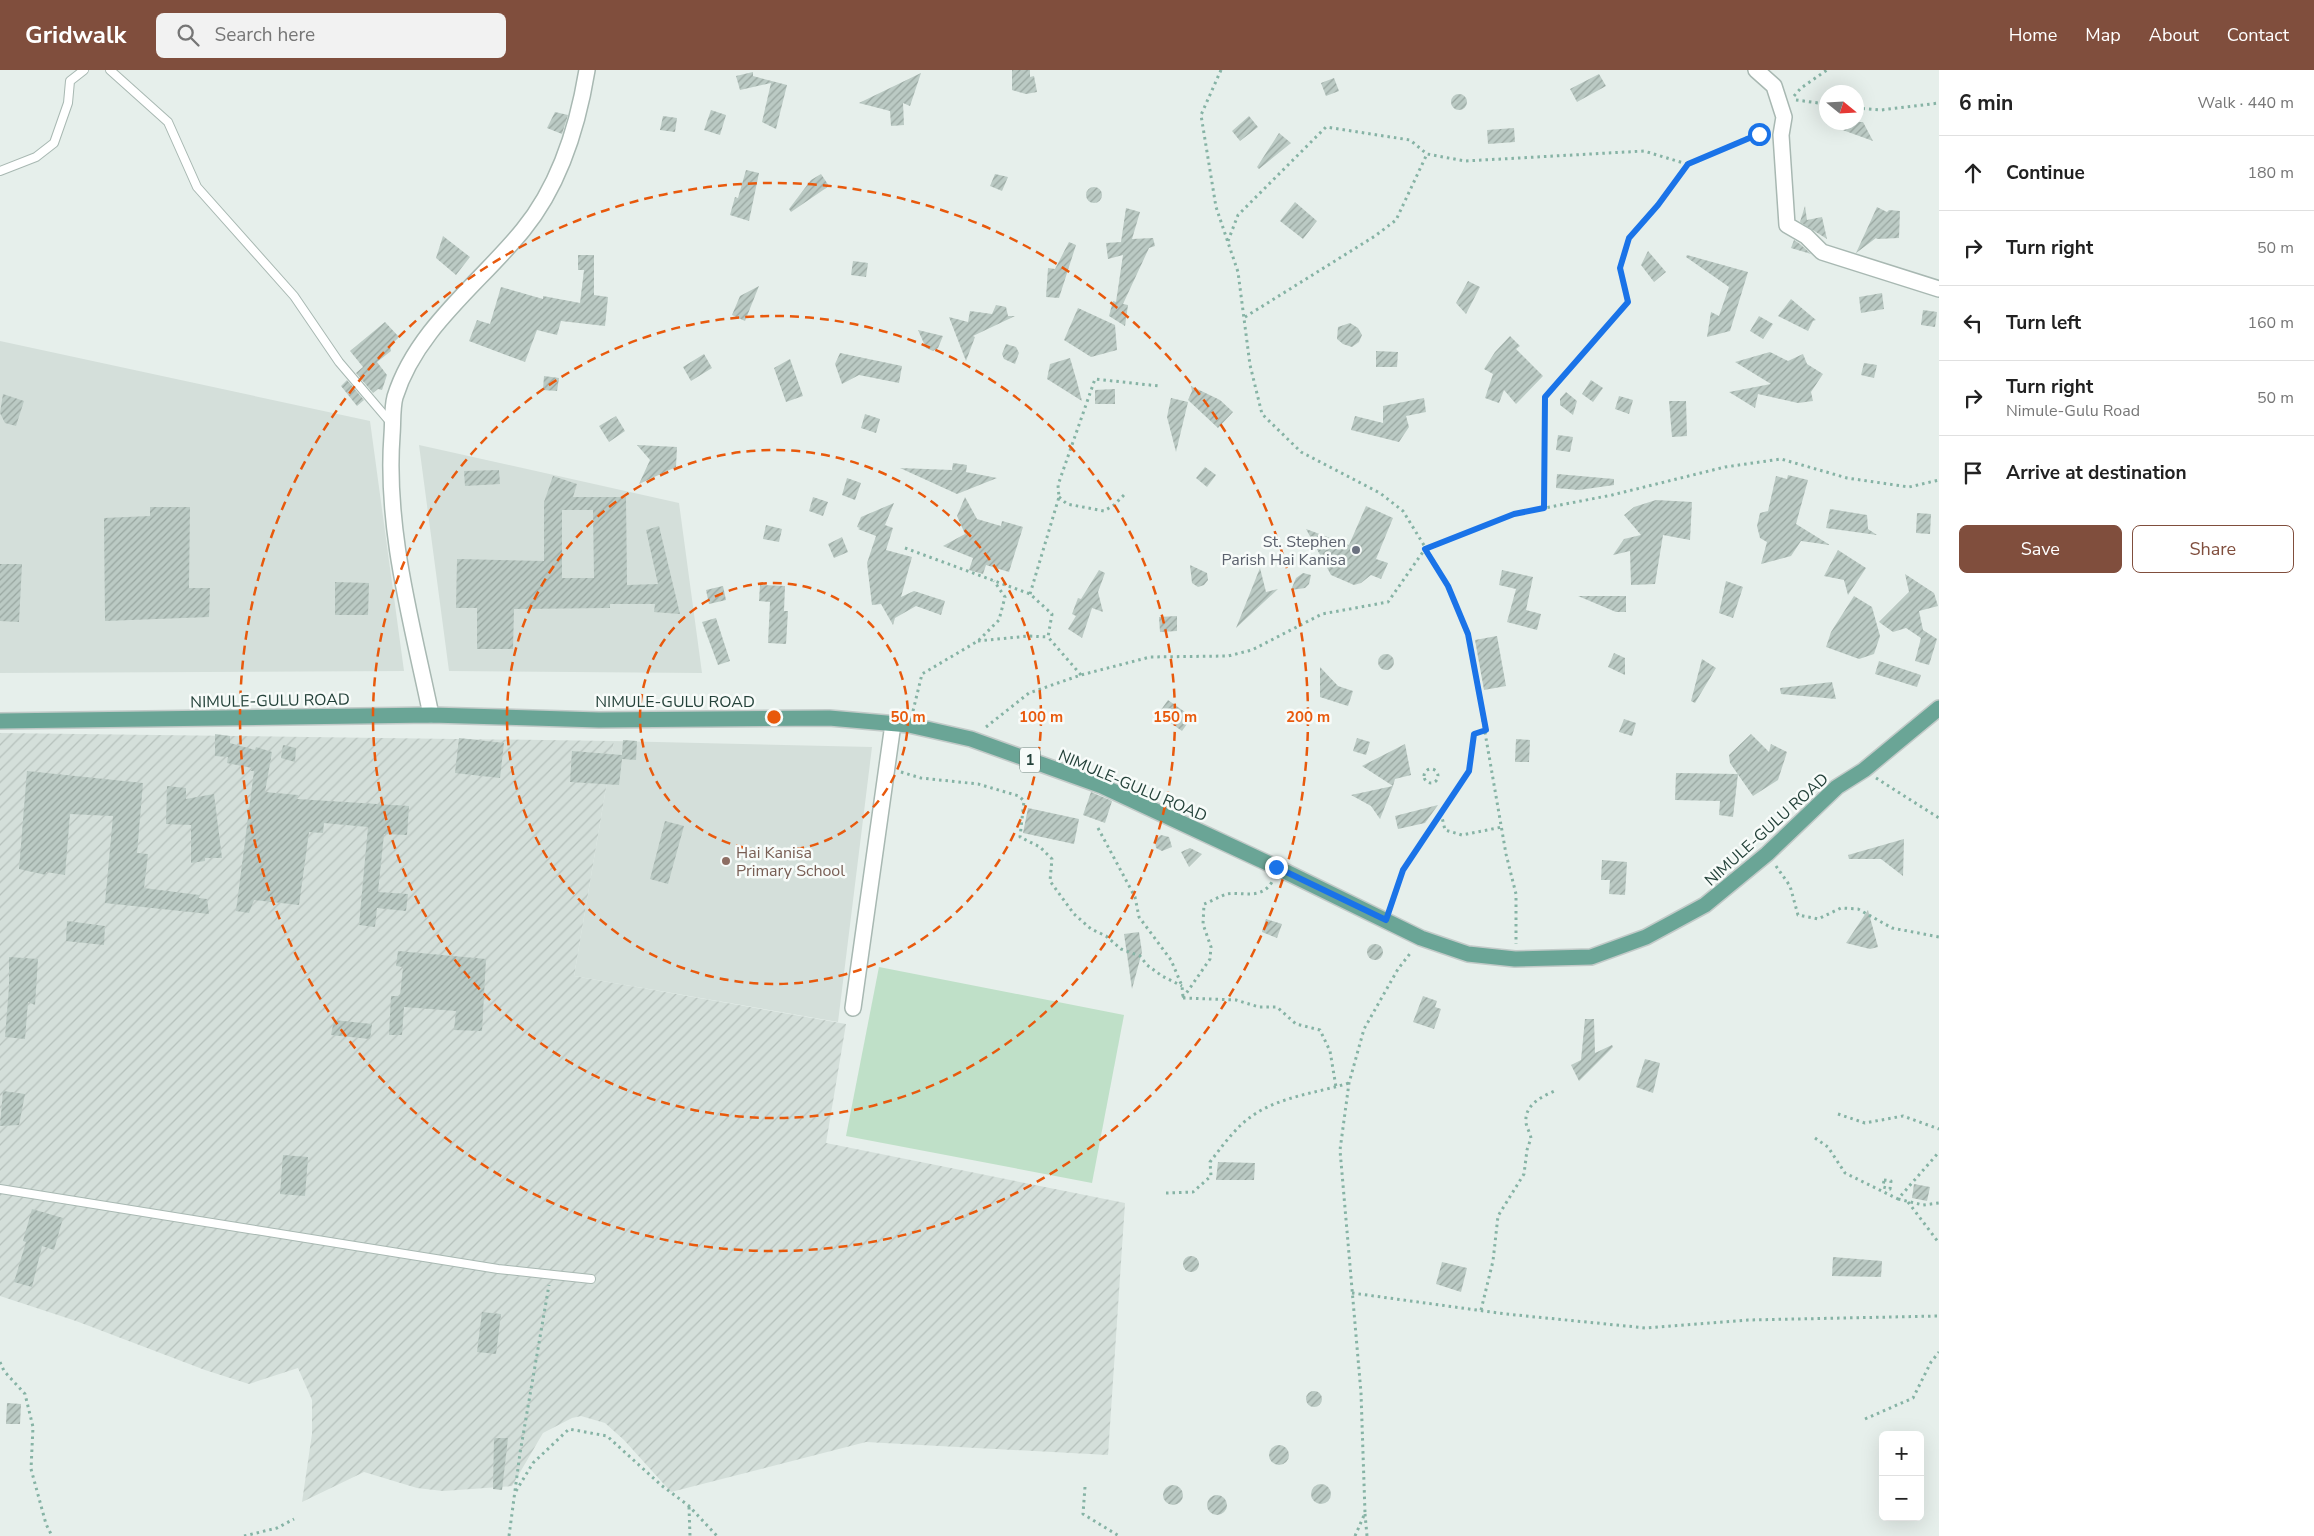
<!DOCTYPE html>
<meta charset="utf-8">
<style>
body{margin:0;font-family:"Nunito Sans",sans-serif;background:#f2f2f2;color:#222}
.controls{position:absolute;right:15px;bottom:15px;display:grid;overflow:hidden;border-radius:8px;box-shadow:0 5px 20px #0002}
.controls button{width:45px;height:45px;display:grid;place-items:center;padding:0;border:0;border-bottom:1px solid #e0e0e0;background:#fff;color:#222;font:25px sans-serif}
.compass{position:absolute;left:1819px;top:15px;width:45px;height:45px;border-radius:50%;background:#fff;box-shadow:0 5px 20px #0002;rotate:108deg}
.stop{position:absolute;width:15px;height:15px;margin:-11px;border:4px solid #1a73e8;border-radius:50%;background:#fff}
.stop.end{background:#1a73e8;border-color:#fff;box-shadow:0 1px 5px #0008}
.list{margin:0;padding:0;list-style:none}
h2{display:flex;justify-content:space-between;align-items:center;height:65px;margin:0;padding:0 20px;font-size:21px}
h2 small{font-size:16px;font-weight:400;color:#767676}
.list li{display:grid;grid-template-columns:32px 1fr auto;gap:15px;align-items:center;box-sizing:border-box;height:75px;padding:0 20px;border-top:1px solid #e0e0e0}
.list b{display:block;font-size:19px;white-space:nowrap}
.list p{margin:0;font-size:16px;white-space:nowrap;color:#767676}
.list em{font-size:16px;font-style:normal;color:#767676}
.actions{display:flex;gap:10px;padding:15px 20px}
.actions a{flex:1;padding:11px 0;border:1px solid #804e3d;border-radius:8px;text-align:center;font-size:18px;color:#804e3d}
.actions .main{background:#804e3d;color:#fff}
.icon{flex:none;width:28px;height:28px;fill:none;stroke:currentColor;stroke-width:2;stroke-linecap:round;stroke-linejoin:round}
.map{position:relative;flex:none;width:1939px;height:1466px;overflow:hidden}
header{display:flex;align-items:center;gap:30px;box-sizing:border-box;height:70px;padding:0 25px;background:#804e3d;color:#fff}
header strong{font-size:24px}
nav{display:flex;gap:28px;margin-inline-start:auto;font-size:18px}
.search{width:350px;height:45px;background:#f2f2f2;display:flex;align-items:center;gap:12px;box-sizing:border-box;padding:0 18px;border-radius:8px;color:#767676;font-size:19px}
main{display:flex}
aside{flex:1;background:#fff}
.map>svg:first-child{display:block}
</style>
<header>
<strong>Gridwalk</strong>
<div class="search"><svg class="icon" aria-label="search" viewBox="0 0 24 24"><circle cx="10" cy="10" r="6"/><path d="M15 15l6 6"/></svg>Search here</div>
<nav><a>Home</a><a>Map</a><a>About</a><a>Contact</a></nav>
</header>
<main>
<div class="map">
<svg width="1939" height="1466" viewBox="0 0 1939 1466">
<defs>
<pattern id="industrial-furrows" width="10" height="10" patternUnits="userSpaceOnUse" patternTransform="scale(1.25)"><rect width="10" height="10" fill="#d4dfda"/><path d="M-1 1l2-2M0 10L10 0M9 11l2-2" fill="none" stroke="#b6c1bc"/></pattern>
<pattern id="building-hatch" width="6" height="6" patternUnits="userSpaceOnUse" patternTransform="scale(1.25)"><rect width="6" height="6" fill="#bbcac4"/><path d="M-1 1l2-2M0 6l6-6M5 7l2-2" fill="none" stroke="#98a6a0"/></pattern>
</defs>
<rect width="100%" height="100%" fill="#e6efeb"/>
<!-- built -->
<path fill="#d4dfda" d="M0 271 370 351 404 601 0 603Z
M419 375 679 433 702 603 449 601Z
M614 671 872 677 838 952 574 906Z"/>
<!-- industrial -->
<path fill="url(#industrial-furrows)" d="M0 663 614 671 574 906 846 954 826 1073 1125 1133 1108 1385 866 1372 671 1422 624 1370 605 1353 581 1346 572 1348 543 1363 512 1416 443 1421 417 1418 364 1402 302 1432 312 1364V1330L298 1298 249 1314 205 1300 76 1251 0 1226Z"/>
<!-- pitch -->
<path fill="#bfe0c8" d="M879 897 1124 945 1092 1113 846 1066Z"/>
<!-- building -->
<path fill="url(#building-hatch)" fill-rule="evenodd" d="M1012 0H1030V7L1034 6 1037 22 1026 24 1012 20Z
M753 2V6L787 15 776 59 762 52 771 13 740 20 736 6Z
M921 3 910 36 903 33 904 55 891 56 890 41 859 33Z
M1599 4 1606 16 1577 32 1570 19Z
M1334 8 1339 21 1326 26 1321 13Z
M1451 32a8 8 0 1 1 16 0a8 8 0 1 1-16 0Z
M711 40 726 45 720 65 704 60Z
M555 42 568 45 562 64 547 58Z
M663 46 677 48 675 62 660 60Z
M1249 46 1258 57 1240 71 1232 61Z
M1826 52H1863L1873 71 1826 54Z
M1514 58 1515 72 1488 74 1487 60Z
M1279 63 1291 73 1259 99 1257 97Z
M746 100 759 103 749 151 730 145 735 127 738 128Z
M821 104 829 116 791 142 789 139 811 110Z
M995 104 1008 107 1002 121 990 116Z
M1086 125a8 8 0 1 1 16 0a8 8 0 1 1-16 0Z
M1295 132 1317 151 1303 169 1280 151Z
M1805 136 1807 150 1822 147 1827 169 1800 152Z
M1877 137 1887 142 1889 140 1900 141 1899 168 1877 169 1876 168 1856 183Z
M1126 138 1140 142 1132 169 1153 168 1155 176 1149 178 1123 234 1128 235 1125 256 1109 246 1113 231 1116 232 1123 185 1108 189 1106 173 1121 172Z
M443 166 470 187 456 205 436 188Z
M1794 170 1800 174 1811 184 1791 178Z
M1069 172 1076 175 1059 228 1046 227 1048 198 1055 199Z
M1648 181 1666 202 1654 212 1641 195Z
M578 185H594V225L608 227 605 256 561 251 557 265 537 260 525 292 469 271 477 250 490 254 501 217 543 229V226L580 233 584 200H578Z
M1687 185 1748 202 1730 261 1707 267 1711 242 1719 246 1729 217 1686 187Z
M853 191 868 193 866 207 851 205Z
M1468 211 1480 217 1466 244 1456 233Z
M759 216 745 251 732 245 740 226Z
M1882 223 1884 239 1861 243 1859 227Z
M1791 229 1816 250 1813 251 1808 261 1778 246Z
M996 235 1006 237 1008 246H1015L973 266 975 267 966 291 949 247 968 252 970 241 992 244Z
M1078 238 1115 255 1117 280 1091 287 1064 270Z
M1923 240 1937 242 1935 257 1921 255Z
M1759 246 1773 254 1763 269 1750 261Z
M385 252 399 267 390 276 391 281 377 292 387 305 382 320 378 319 373 323 356 303 363 297 350 281Z
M1350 253 1358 258 1362 265 1359 272 1352 277 1343 274 1337 269 1338 257Z
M918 260 943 266 938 278 933 281 926 278Z
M1510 266 1520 276 1516 279 1543 306 1516 334 1504 320 1499 333 1485 328 1493 304 1484 299 1495 282Z
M1006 274 1016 277 1019 283 1015 294 1004 289 1002 284Z
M1376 281 1398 282 1397 297H1376Z
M1770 282 1788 291 1803 284 1807 294 1823 304 1811 322 1813 331 1798 333 1758 324 1755 338 1729 322 1771 314 1735 292Z
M840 283 902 296 899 313 859 305 842 314 835 294Z
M704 284 712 298 691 311 683 297Z
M1070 288 1077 312 1082 331 1047 309 1050 294Z
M790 289 803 326 786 332 774 298Z
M1864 293 1877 295 1874 308 1861 305Z
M544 306 559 308 557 321 543 320Z
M347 310 364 330 357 336 341 316Z
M1591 310 1603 318 1593 332 1582 324Z
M1191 316 1220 330 1233 342 1218 358 1188 330 1192 321Z
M1115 319V334H1095V320Z
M1566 322 1577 331 1573 345 1560 335V329Z
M3 324 24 331 16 356 5 353 0 343Z
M1619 326 1633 330 1629 344 1615 339Z
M1171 328 1188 332 1176 382 1167 347Z
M1424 328 1426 342 1406 346 1409 357 1399 372 1351 360 1355 346 1383 353V336Z
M1669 331H1686L1687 366 1672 367Z
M865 344 880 349 876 363 861 358Z
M616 346 625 361 609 372 599 356Z
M1558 365 1573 367 1570 382 1556 380Z
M637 375 677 377 676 397 639 414 650 390Z
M953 393 967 395 966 402 997 408 957 424 900 398 952 400Z
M1205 397 1216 405 1207 417 1196 408Z
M499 400 500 414 465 416 464 401Z
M1557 404 1614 409V415L1579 420 1556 418Z
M1788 405 1808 410 1796 454 1830 475 1801 471 1791 486 1761 494 1767 472 1760 468 1757 456 1760 443 1768 441 1776 406 1787 409Z
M553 406 577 414 573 427H626L627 515 658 514 646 460 659 456 680 544 654 542 655 534H610V538L514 539 513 579H477V538H456L457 489 544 491V432ZM562 440H593L594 508H562Z
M847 408 861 413 855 430 842 425Z
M813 427 828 432 823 446 809 441Z
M965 427 977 449 1001 456 1002 451 1023 457 1009 502 986 495 983 504 969 500 973 488 943 476 965 464 957 446Z
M1656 430 1692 432 1690 470 1663 465 1655 514 1631 515 1630 481 1613 485 1624 469 1641 465 1624 445 1634 437Z
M894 433 885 455 893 458 886 480 912 487 901 527 914 521 945 531 941 545 916 536 895 548 893 555 881 534 872 535 867 493 876 466 858 459 860 458 857 457 861 447Z
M1366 436 1393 448 1376 489 1388 493 1381 509 1371 505 1361 513 1354 515 1331 505 1306 459 1349 475Z
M150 437H190L189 518H210L209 547 105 551 104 448 150 446Z
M1830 439 1867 445 1868 459 1877 465 1826 458Z
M1917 443 1931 444 1930 464 1916 463Z
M766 455 782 459 779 472 763 469Z
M842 467 848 482 834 488 828 474Z
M1838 480 1866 498 1848 525 1844 510 1824 506Z
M0 494H22L19 552 0 551Z
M1190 495 1207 503 1208 510 1204 515 1198 517 1192 513Z
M1260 498 1266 522 1278 519 1236 558Z
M1099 500 1105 503 1098 522 1103 542 1092 538 1082 568 1068 559 1076 546 1072 544 1078 528 1081 529Z
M1502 500 1533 507 1526 540 1541 544 1537 560 1507 552 1516 519 1499 515Z
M1303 503 1311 505 1309 514 1305 518 1291 520 1296 508Z
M1905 504 1934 523 1938 536 1919 541 1923 560 1937 569 1929 595 1915 591 1921 568 1906 558 1893 562 1879 552 1909 522Z
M1726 511 1743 517 1733 548 1719 543Z
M335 512 369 513 368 545H335Z
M760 515 785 516 784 541H788L786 574 768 573 770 532 759 531Z
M723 516 726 530 709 534 706 520Z
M1578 526H1626V542H1616Z
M1854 526 1872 537 1880 566 1874 584 1859 589 1826 577 1831 562Z
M1177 546V561L1160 562 1159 547Z
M716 548 730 591 718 595 702 552Z
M1497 566 1506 616 1484 620 1475 570Z
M1614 583 1625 588V605L1608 597Z
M1378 592a8 8 0 1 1 16 0a8 8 0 1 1-16 0Z
M1702 589 1716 598 1695 633 1691 631Z
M1879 591 1921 605 1917 617 1875 604Z
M1320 597 1338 616 1353 621 1348 636 1320 627Z
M1832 612 1836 629 1781 624 1780 618Z
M1168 630 1192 647 1182 661 1158 644Z
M1624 649 1636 653 1632 666 1619 662Z
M215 664 230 666V673L255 680 256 677 272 682 265 722 298 725 297 729 409 736 407 765 384 764 378 822 408 824 406 841 377 838 375 857 359 855 368 757 324 753 323 763 309 762 299 835 254 830 249 843 236 841 254 701H251L252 698 227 693 228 687 215 686Z
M1751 664 1769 682 1771 674 1787 682 1778 710 1753 726 1730 693 1729 685Z
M459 668 504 673 500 708 455 703Z
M1357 668 1370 672 1366 685 1353 681Z
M1516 669 1530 670 1529 692H1515Z
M623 670 637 671 636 690 622 689 619 715 570 712 572 681 622 685Z
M1405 674 1411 705 1395 709 1393 716 1362 696Z
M283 675 296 678 295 692 281 688Z
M27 701 143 713 137 783 148 784 144 818 199 825V828L207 829 209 844 105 833 113 746 70 744 65 805 46 802V805L19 799Z
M1676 703 1738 704 1733 747 1719 745 1720 731 1675 730Z
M167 716 186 718V729L214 724 222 788H205V791L191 793V755L166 754Z
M1393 716 1380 749 1371 736 1351 725Z
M1091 722 1112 731 1105 753 1083 745Z
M1438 735 1425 753 1398 759 1395 746Z
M1028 738 1079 749 1074 774 1023 763Z
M665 751 684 756 668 814 650 809Z
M1161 765 1169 767 1172 777 1162 781 1156 778 1155 770Z
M1904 769 1903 806 1881 789H1849L1848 785Z
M1190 778 1202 784 1189 797 1181 782Z
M1602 790 1627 792 1625 825 1609 824 1610 810H1601Z
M1868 840 1878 877 1870 879 1846 873Z
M1266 849 1282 854 1277 868 1262 862Z
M67 851 105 856 104 875 66 871Z
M1139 862 1142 882 1132 919 1124 864Z
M1367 882a8 8 0 1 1 16 0a8 8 0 1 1-16 0Z
M398 881 486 889 482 961 454 960 456 941 404 937 402 965H389L391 926H400L403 897 396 896Z
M9 887 38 889 35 935 28 932 25 969 5 967 9 917Z
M1423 926 1437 931 1435 937 1441 939 1434 959 1413 952Z
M1585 949H1594L1595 983 1612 975 1613 977 1579 1011 1571 995 1581 990Z
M334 950 372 954 370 969 331 965Z
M1645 989 1660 993 1653 1023 1636 1017Z
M3 1021 25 1024 19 1055 0 1056Z
M283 1085 308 1087 305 1126 280 1124Z
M1218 1092 1255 1093 1254 1110H1216Z
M1914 1114 1930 1117 1927 1131 1912 1128Z
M32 1139 63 1148 54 1180 42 1176 32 1217 14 1212 26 1172 23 1171Z
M1183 1194a8 8 0 1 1 16 0a8 8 0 1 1-16 0Z
M1833 1187 1882 1191 1881 1207 1832 1206Z
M1442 1192 1467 1198 1461 1222 1436 1214Z
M482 1242 501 1244 496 1284 477 1282Z
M1306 1329a8 8 0 1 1 16 0a8 8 0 1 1-16 0Z
M7 1333 21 1334 20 1354H6Z
M494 1368H508L502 1420 493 1419Z
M1269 1385a10 10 0 1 1 20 0a10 10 0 1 1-20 0Z
M1311 1424a10 10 0 1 1 20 0a10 10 0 1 1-20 0Z
M1163 1425a10 10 0 1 1 20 0a10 10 0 1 1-20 0Z
M1207 1435a10 10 0 1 1 20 0a10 10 0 1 1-20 0Z"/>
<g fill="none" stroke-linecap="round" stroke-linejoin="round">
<defs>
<path id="service" d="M110 0 168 52 197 117 294 226 339 292 391 353
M0 101 36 87 54 73 68 33 70 11 84 0
M0 1119 498 1199 591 1209"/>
<path id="minor" d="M1756 0 1774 16 1784 47 1781 65 1787 155 1806 166 1822 182 1939 219
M431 645C412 553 385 459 392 365 393 353 392 338 395 327 416 259 480 213 523 160 559 116 578 55 587 0
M853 938 893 654"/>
<path id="primary" d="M0 651 431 645 599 650 829 648 909 655 971 669 1102 716 1276 797 1421 868 1468 884 1515 889 1591 887 1646 867 1705 835 1767 784 1837 717 1864 700 1939 638"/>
</defs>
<!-- service casing -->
<use href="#service" stroke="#a8b8b2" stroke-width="10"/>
<!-- minor casing -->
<use href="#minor" stroke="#a8b8b2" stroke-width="18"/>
<!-- primary casing -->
<use href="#primary" stroke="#c2cac8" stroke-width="18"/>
<!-- path -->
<path stroke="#86b3a5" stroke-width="3" stroke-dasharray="2.5 4" stroke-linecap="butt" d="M1221 0 1201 45 1216 137 1238 202 1250 295 1262 344 1301 382 1380 423 1403 441 1449 516 1468 564 1506 784 1516 824V874
M1794 26 1801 18 1827 0
M1796 30 1826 34
M1856 38 1881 40 1939 33
M1228 171 1238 145 1326 57 1410 70 1427 84 1465 91 1644 81 1687 94
M1245 247 1375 166 1396 150 1427 84
M1059 427 1067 434 1104 441 1114 435 1124 425
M1544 438 1545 327 1628 232 1620 198 1629 168 1658 135 1687 94 1767 59
M905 478 1030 524 1052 544 1048 567 1081 605
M1030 524 1059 427 1058 415 1095 309 1159 316
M978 571 1029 566 1048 567
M913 641 922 604 978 571 999 550 1005 527 994 511
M986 657 1029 623 1081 605 1150 587 1228 586 1252 580 1322 544 1388 532 1425 479 1514 444 1612 425 1725 397 1781 389 1847 408 1909 417 1939 410
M1424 706a7 7 0 1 1 14 0a7 7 0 1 1-14 0Z
M901 702 921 708 978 714 1019 726 1024 731 1020 767 1040 777 1052 789 1050 811 1074 844 1091 859 1106 866 1121 879 1140 886 1147 895 1162 906 1182 916
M1876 708 1939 748
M1441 743 1445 760 1462 765 1502 757
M1098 758 1135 827 1139 847 1171 890 1182 916 1183 927
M1776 796 1790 816 1798 845 1818 849 1841 838 1858 839 1892 858 1939 867
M1391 836 1403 800 1469 701 1474 664 1485 660
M1183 928 1236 930 1259 937H1277L1296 954 1320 960 1330 981 1336 1017
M1183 928 1210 889 1211 877 1203 854 1204 834C1212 831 1220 826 1227 824 1241 821 1260 831 1272 812
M1838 1044 1865 1053 1903 1046 1939 1059
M1815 1068 1828 1077 1845 1103 1898 1129 1939 1082
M1884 1110 1891 1111 1890 1119 1883 1117Z
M1166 1123 1193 1122 1211 1106 1210 1092C1220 1079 1230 1065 1242 1054 1271 1027 1314 1024 1349 1013
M1898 1129 1923 1135 1939 1133
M1908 1132 1939 1173
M1352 1223 1506 1244 1646 1258 1748 1250 1939 1246
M1481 1240 1493 1191 1498 1146 1524 1104 1527 1080 1531 1068C1530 1063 1527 1058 1526 1053 1524 1034 1543 1026 1557 1020
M0 1292 4 1301 25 1324 33 1357 31 1399 46 1454 52 1466
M1865 1349 1913 1328 1931 1292 1939 1282
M1085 1417 1083 1444 1119 1466
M516 1421 533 1393 569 1359 607 1366 661 1415 689 1436 717 1466
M689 1437 690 1466
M1365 1444 1367 1466
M244 1466 277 1458 294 1449
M509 1466 520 1383 549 1215
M1355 1466 1365 1443 1361 1323 1340 1080 1349 1013 1364 959 1398 899 1412 881"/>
<!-- service -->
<use href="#service" stroke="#fff" stroke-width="8"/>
<!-- minor -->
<use href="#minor" stroke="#fff" stroke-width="15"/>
<!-- primary -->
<use href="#primary" stroke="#6aa596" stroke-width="15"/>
</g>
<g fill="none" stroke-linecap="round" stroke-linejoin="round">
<!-- route -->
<path stroke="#1a73e8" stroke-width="6" d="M1276 797 1386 850 1403 800 1469 701 1474 664 1486 660 1468 564 1448 516 1425 479 1514 444 1544 438 1545 327 1628 232 1620 198 1629 168 1658 135 1688 94 1759 64"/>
</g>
<!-- distance rings -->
<g fill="none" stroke="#e8590c" stroke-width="2.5" stroke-dasharray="9 6">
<circle cx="774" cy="647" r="134"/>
<circle cx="774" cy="647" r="267"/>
<circle cx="774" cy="647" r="401"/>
<circle cx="774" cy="647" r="534"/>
</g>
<!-- markers -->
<circle fill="#6b7280" stroke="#f7fbf9" stroke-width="2" cx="1356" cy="480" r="5"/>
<circle fill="#8d6e63" stroke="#f7fbf9" stroke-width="2" cx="726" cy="791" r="5"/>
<g text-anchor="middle" stroke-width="5" stroke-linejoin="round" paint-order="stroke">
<!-- shield labels -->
<rect fill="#f7fbf9" stroke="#637a73" stroke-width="1" x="1020" y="677.5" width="20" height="25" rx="4"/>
<g font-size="15" font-weight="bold" fill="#24423a">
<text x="1030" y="695">1</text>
</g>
<!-- worship labels -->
<g font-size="16" fill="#5b616d" stroke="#f7fbf9" text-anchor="end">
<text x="1346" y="477">St. Stephen<tspan x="1346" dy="18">Parish Hai Kanisa</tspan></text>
</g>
<!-- street labels -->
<g font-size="16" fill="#24423a" stroke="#f7fbf9">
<text transform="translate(270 630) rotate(-1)" y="6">NIMULE-GULU ROAD</text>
<text x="675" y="637">NIMULE-GULU ROAD</text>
<text transform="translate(1133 715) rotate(23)" y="6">NIMULE-GULU ROAD</text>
<text transform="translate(1766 759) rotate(-42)" y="6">NIMULE-GULU ROAD</text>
</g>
<!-- education labels -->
<g font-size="16" fill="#785e54" stroke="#f7fbf9" text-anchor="start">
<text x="736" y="788">Hai Kanisa<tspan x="736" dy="18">Primary School</tspan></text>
</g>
</g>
<circle cx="774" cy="647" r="8" fill="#e8590c" stroke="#f7fbf9" stroke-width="2.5"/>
<g font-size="15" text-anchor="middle" font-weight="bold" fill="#e8590c" stroke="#f7fbf9" stroke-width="5" stroke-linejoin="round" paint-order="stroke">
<text x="908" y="652">50 m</text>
<text x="1041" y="652">100 m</text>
<text x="1175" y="652">150 m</text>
<text x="1308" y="652">200 m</text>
</g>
</svg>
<div class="controls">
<button>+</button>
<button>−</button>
</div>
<svg class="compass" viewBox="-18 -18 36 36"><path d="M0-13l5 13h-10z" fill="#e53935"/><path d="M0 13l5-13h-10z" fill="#767676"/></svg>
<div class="stop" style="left:1759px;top:64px"></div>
<div class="stop end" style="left:1276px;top:797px"></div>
</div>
<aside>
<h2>6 min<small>Walk · 440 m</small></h2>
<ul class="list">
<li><svg class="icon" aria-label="ahead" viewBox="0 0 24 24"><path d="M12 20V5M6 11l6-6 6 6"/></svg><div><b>Continue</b></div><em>180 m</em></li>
<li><svg class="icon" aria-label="right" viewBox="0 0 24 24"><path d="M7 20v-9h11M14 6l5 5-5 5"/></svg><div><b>Turn right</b></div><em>50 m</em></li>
<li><svg class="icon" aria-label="left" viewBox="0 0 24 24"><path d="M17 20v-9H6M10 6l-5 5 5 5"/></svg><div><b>Turn left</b></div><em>160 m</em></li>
<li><svg class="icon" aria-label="right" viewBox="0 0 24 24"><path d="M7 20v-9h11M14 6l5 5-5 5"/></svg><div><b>Turn right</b><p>Nimule-Gulu Road</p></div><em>50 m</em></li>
<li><svg class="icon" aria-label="arrive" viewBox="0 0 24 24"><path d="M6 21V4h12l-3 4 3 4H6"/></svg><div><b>Arrive at destination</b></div></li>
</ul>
<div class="actions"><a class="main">Save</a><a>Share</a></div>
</aside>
</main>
